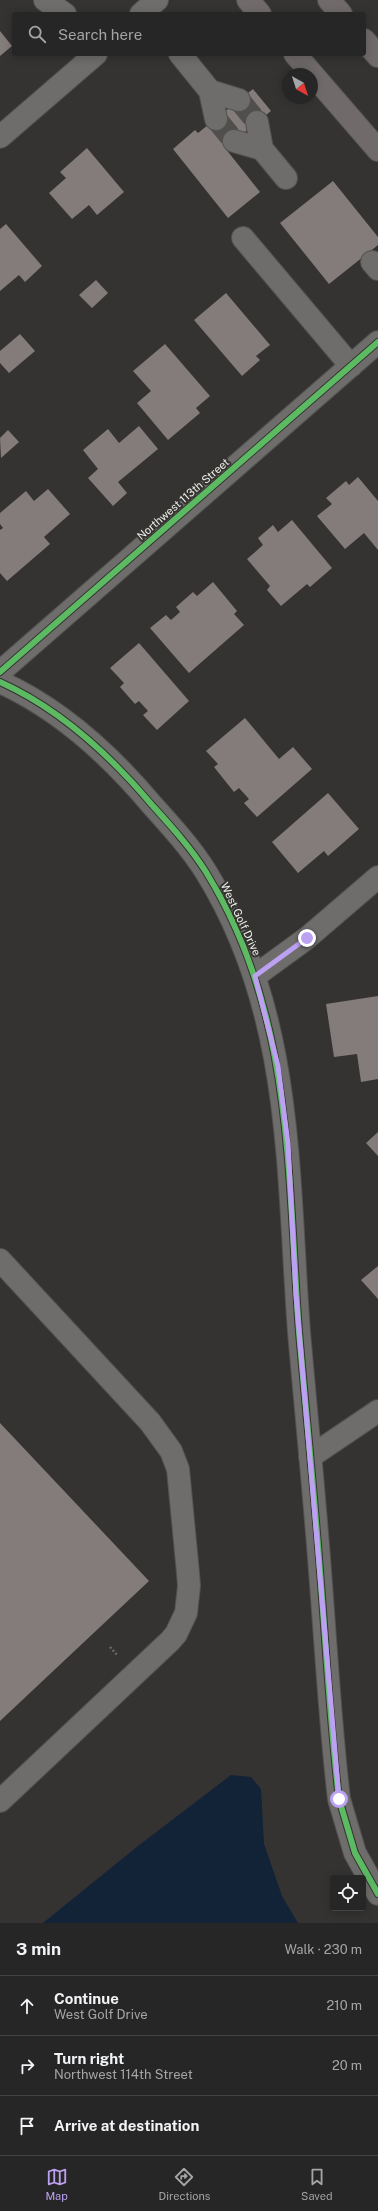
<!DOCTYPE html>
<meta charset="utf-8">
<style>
body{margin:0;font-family:"Public Sans",sans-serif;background:#2f2e2e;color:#f1f3f6}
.controls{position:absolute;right:12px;bottom:12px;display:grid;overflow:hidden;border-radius:4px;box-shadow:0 2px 10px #0003}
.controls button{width:36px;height:36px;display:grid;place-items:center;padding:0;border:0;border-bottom:1px solid #434343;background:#272626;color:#f1f3f6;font:20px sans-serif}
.compass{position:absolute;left:282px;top:68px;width:36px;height:36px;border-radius:50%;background:#272626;box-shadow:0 2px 10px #0003;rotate:141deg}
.stop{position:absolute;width:12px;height:12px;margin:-9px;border:3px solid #bca0f2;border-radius:50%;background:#fff}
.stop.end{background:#bca0f2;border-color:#fff;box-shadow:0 1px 4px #0008}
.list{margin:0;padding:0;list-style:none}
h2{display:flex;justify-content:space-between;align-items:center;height:52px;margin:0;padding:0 16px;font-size:17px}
h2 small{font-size:13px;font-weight:400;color:#a4a5a7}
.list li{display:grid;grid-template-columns:26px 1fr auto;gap:12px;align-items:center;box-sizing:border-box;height:60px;padding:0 16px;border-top:1px solid #434343}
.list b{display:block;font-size:15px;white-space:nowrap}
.list p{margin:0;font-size:13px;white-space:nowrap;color:#a4a5a7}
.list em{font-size:13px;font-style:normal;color:#a4a5a7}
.icon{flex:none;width:22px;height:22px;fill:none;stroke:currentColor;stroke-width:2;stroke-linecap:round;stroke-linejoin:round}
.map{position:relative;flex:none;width:378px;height:1923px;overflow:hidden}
.search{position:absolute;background:#272626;box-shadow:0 2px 10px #0003;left:12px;right:12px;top:12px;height:44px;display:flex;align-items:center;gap:10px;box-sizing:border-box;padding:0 14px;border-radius:4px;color:#a4a5a7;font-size:15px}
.sheet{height:232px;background:#272626}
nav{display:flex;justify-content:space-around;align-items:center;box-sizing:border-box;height:56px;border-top:1px solid #434343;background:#272626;font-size:11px;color:#a4a5a7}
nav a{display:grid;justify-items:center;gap:2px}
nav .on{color:#bca0f2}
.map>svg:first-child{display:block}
</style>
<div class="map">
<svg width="378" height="1923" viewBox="0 0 378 1923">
<rect width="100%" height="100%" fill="#343332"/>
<!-- water -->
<path fill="#122237" d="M231 1775 251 1777 261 1789 264 1844 282 1896 298 1923H43L138 1846Z"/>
<!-- building -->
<path fill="#847c7a" d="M0 31 12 46 0 56Z
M253 89 271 111 225 148 260 192 228 218 173 149 195 130 198 133Z
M87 148 124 192 97 215 89 205 72 219 49 193 66 178 60 172Z
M333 181 378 237V245L329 284 280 223Z
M6 224 42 266 25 282 19 275 0 291V229Z
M96 280 108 293 92 308 79 295Z
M226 293 270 345 256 356 260 360 242 376 194 320Z
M20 334 35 351 9 373 0 363V351Z
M165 344 210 396 196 408 200 413 168 440 137 403 151 391 133 371Z
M139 426 158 449 118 482 127 493 113 506 88 478 98 469 83 450 108 429 119 443Z
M8 430 19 442 1 458 0 438Z
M358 477 378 501V550L364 533 345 549 317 516 332 504 326 498 346 481 349 485Z
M48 489 70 514 44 537 50 544 7 581 0 573V530L3 528 0 524V513L26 491 34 501Z
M292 520 332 568 310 587 307 584 281 606 267 590 270 586 247 559 263 545 258 538 273 525 278 532Z
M213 582 237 611 234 614 244 625 189 673 150 628 166 615 171 620 180 612 176 607 193 592 197 596Z
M139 643 189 701 157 730 143 715 148 711 139 701 135 704 120 687 124 683 110 668Z
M245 718 279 759 293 747 312 769 257 817 244 803 249 799 239 788 234 792 214 767 218 764 206 751Z
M328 793 359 829 328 856 324 851 298 873 272 842Z
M378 996V1079L361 1082 357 1054 334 1057 326 1004Z
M378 1132V1156L366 1143Z
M378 1266V1299L361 1280Z
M0 1423 149 1581 0 1721Z"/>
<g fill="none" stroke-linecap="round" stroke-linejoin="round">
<!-- minor-tunnel -->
<path stroke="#504f4e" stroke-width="22" stroke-dasharray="22 11" stroke-linecap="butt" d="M239 100 257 122
M216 119 234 141"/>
<defs>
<path id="minor" d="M45 0 65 14
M141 14 157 0
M180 54 210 91 216 119
M210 91 239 100
M0 137 96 54
M234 141 262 149 257 122
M262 149 286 178
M243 238 351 366
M372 262 378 269
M0 672 378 342
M0 682C60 709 110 755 152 805 171 826 191 848 206 872 294 1014 287 1172 299 1332 306 1412 314 1491 320 1571 326 1647 330 1723 339 1799L355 1853 378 1894
M255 976 307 938 378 877
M0 1260 150 1422 171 1451 178 1469 188 1573 189 1586 186 1613 176 1634 170 1641 0 1801
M310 1457 378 1411"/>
<path id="major" d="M248 0 260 14
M329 0 341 14
M364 40 378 56
M295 54 378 150"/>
</defs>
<!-- minor casing -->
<use href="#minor" stroke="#525251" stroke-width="24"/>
<!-- major casing -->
<use href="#major" stroke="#525251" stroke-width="24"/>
<!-- path -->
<path stroke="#6a6968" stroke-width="2.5" stroke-dasharray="2 2" stroke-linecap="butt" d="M110 1647 118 1656"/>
<!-- minor -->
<use href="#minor" stroke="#6e6d6c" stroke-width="22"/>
<!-- major -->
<use href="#major" stroke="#706a6b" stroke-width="22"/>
<defs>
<path id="cycleway" d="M0 672 378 342
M0 682C60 709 110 755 152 805 171 826 191 848 206 872 294 1014 287 1172 299 1332 306 1412 314 1491 320 1571 326 1647 330 1723 339 1799L355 1853 378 1894"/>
</defs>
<!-- cycleway casing -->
<use href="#cycleway" stroke="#353431" stroke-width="8"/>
<!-- cycleway -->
<use href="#cycleway" stroke="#5cba63" stroke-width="6"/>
</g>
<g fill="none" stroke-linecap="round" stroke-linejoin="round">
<!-- route -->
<path stroke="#bca0f2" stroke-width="5" d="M307 938 255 976 278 1066 288 1144 296 1295 339 1799"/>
</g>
<g text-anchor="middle" stroke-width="4" stroke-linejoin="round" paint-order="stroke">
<!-- street labels -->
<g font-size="11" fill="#eeeeec" stroke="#353431">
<text transform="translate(183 499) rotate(-41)" y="4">Northwest 113th Street</text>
<text transform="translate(241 919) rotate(65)" y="4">West Golf Drive</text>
</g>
</g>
</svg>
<div class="controls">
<button><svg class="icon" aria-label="locate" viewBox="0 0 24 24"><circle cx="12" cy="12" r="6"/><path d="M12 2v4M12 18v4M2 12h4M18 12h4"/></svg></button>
</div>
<svg class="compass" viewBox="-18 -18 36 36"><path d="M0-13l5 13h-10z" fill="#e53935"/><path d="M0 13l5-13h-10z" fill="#a4a5a7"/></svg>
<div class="stop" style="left:339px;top:1799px"></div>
<div class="stop end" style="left:307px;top:938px"></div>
<div class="search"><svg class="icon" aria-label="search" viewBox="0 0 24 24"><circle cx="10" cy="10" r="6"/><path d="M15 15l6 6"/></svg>Search here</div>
</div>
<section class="sheet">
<h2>3 min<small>Walk · 230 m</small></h2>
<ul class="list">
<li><svg class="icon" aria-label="ahead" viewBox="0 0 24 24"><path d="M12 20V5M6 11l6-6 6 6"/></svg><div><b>Continue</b><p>West Golf Drive</p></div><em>210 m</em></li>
<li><svg class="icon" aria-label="right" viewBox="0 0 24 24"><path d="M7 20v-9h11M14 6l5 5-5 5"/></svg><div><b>Turn right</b><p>Northwest 114th Street</p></div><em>20 m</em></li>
<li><svg class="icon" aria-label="arrive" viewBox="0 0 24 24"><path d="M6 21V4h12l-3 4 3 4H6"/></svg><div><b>Arrive at destination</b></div></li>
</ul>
</section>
<nav>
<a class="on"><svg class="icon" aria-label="map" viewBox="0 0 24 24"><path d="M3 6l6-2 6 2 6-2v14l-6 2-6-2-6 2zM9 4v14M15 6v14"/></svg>Map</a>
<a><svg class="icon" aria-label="directions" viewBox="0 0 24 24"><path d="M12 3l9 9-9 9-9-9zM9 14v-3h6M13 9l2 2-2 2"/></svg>Directions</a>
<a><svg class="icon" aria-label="saved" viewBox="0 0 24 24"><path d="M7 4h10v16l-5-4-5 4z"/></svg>Saved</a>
</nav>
